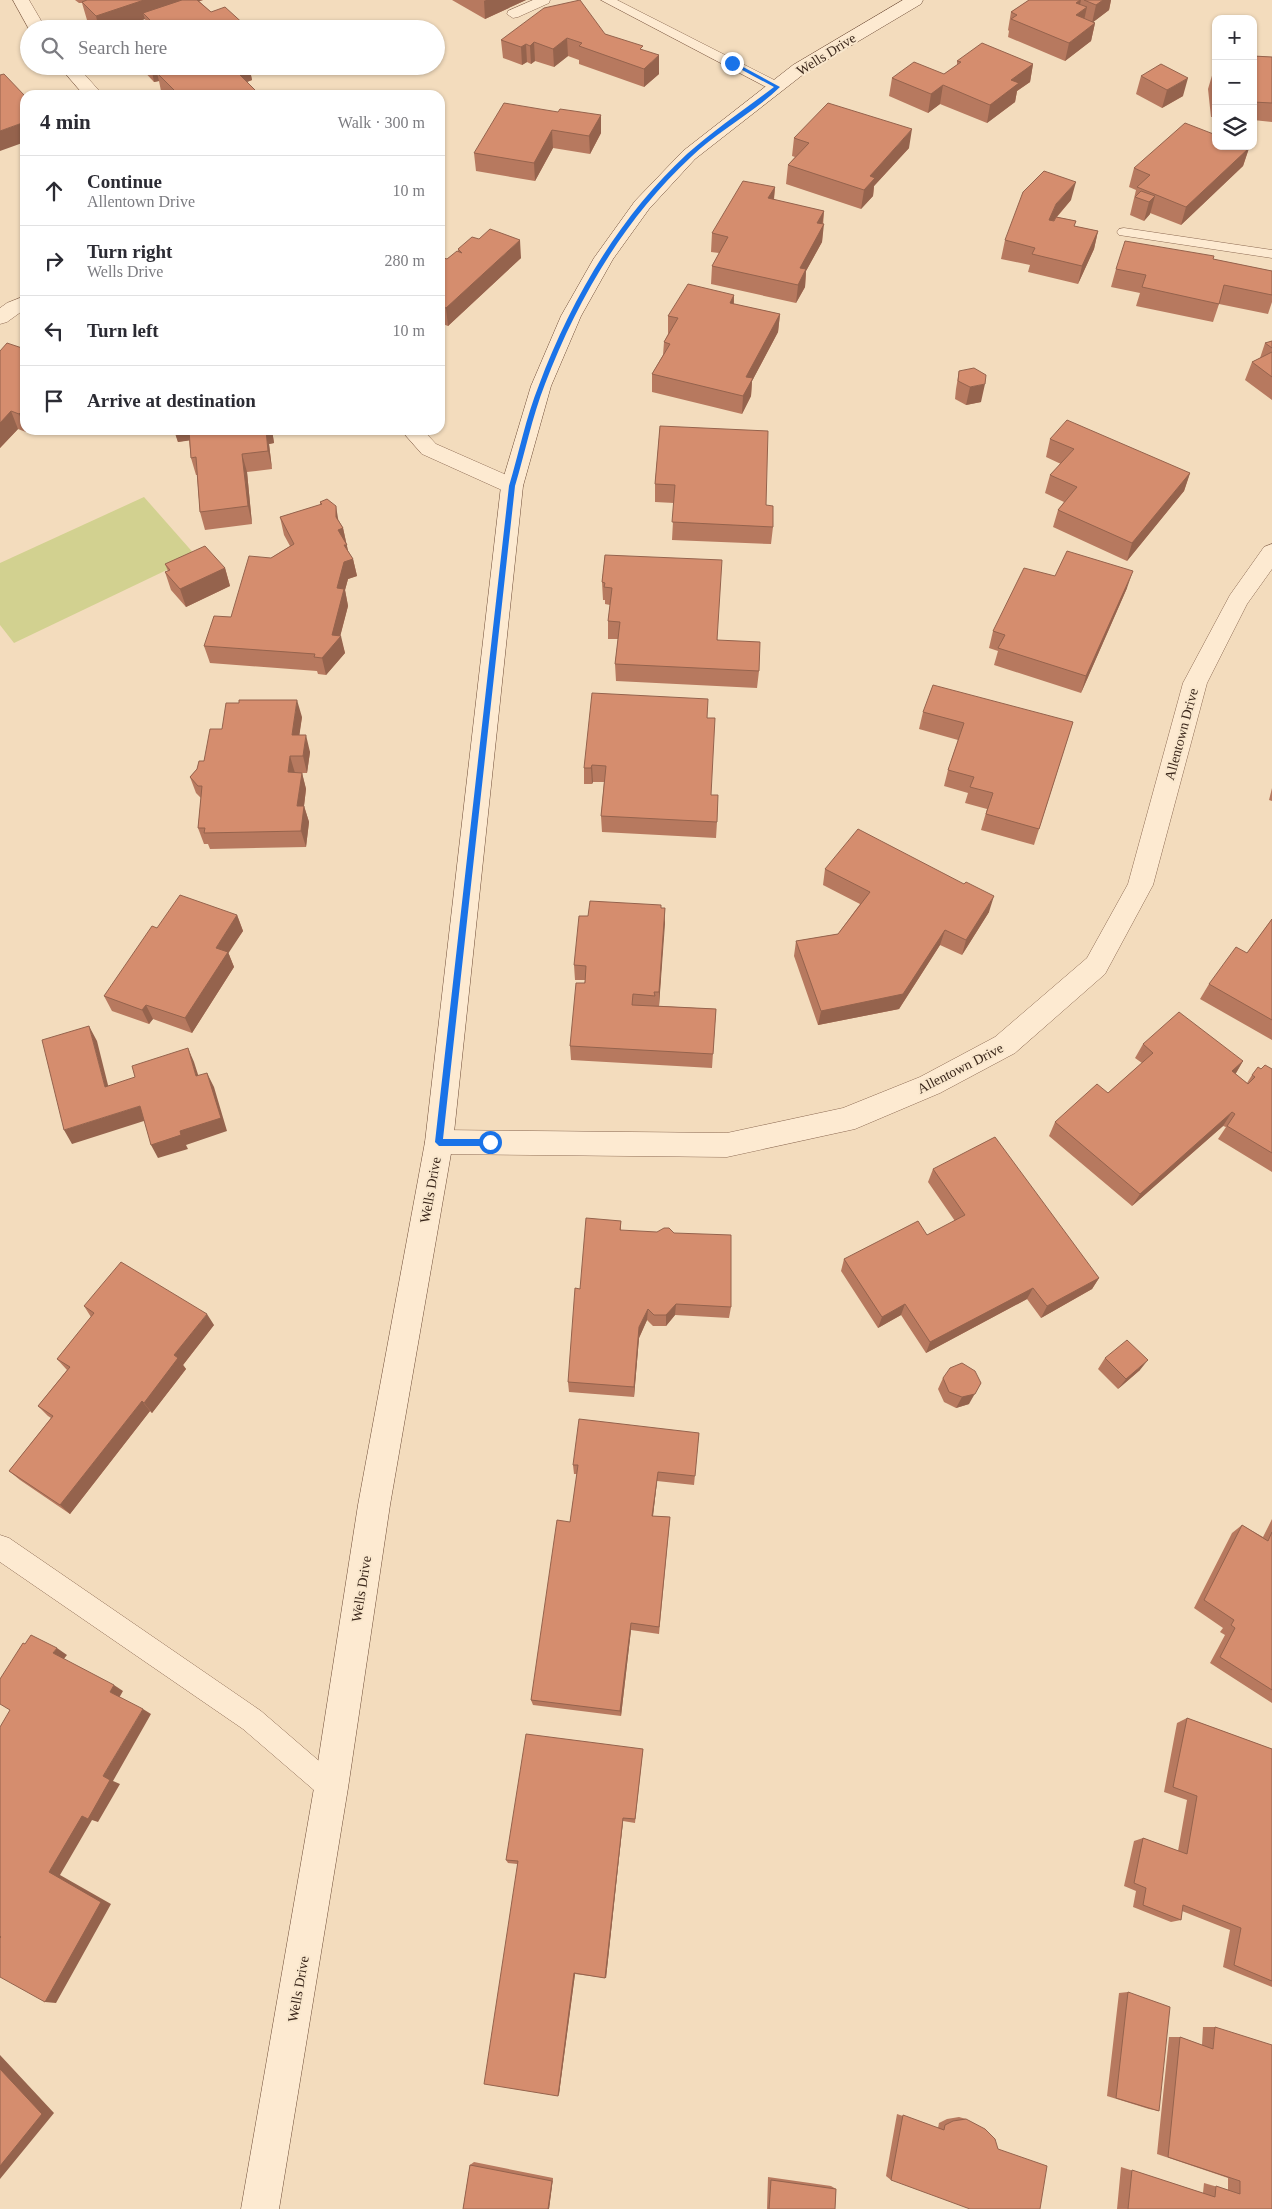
<!DOCTYPE html>
<meta charset="utf-8">
<style>
body{margin:0;font-family:"Times New Roman",serif;background:#f2f2f3;color:#2b2b33}
.controls{position:absolute;right:15px;top:15px;display:grid;overflow:hidden;border-radius:10px;box-shadow:0 1px 4px #0004}
.controls button{width:45px;height:45px;display:grid;place-items:center;padding:0;border:0;border-bottom:1px solid #e1e1e2;background:#fff;color:#2b2b33;font:25px sans-serif}
.stop{position:absolute;width:15px;height:15px;margin:-11px;border:4px solid #1a73e8;border-radius:50%;background:#fff}
.stop.end{background:#1a73e8;border-color:#fff;box-shadow:0 1px 5px #0008}
.list{margin:0;padding:0;list-style:none}
h2{display:flex;justify-content:space-between;align-items:center;height:65px;margin:0;padding:0 20px;font-size:21px}
h2 small{font-size:16px;font-weight:400;color:#7c7c81}
.list li{display:grid;grid-template-columns:32px 1fr auto;gap:15px;align-items:center;box-sizing:border-box;height:70px;padding:0 20px;border-top:1px solid #e1e1e2}
.list b{display:block;font-size:19px;white-space:nowrap}
.list p{margin:0;font-size:16px;white-space:nowrap;color:#7c7c81}
.list em{font-size:16px;font-style:normal;color:#7c7c81}
.icon{flex:none;width:28px;height:28px;fill:none;stroke:currentColor;stroke-width:2;stroke-linecap:round;stroke-linejoin:round}
.map{position:relative;flex:none;width:1272px;height:2209px;overflow:hidden}
.search{position:absolute;background:#fff;box-shadow:0 1px 4px #0004;left:20px;top:20px;width:425px;height:55px;display:flex;align-items:center;gap:12px;box-sizing:border-box;padding:0 18px;border-radius:28px;color:#7c7c81;font-size:19px}
.panel{position:absolute;background:#fff;box-shadow:0 1px 4px #0004;left:20px;top:90px;width:425px;height:345px;border-radius:15px}
.map>svg:first-child{display:block}
</style>
<div class="map">
<svg width="1272" height="2209" viewBox="0 0 1272 2209">
<rect width="100%" height="100%" fill="#f3dcbd"/>
<!-- green -->
<path fill="#d2d190" d="M144 497 196 556 14 643 0 625V563Z"/>
<g fill="none" stroke-linecap="round" stroke-linejoin="round">
<defs>
<path id="lane" d="M533 0H550L549 3 518 17 513 18 507 14 508 11Z
M601 0H617L782 84 784 87 782 90H772Z
M1124 228 1272 250V258L1119 235 1117 232 1119 229Z
M0 1535 9 1538 261 1711 340 1779 344 1788 340 1797 331 1801 322 1797 243 1729 0 1562Z"/>
<path id="street" d="M13 0H29L46 29H29Z
M59 66H77L103 95H84Z
M25 296V309L7 322 0 324V308L7 303Z
M401 430H423L436 444 520 481 523 486 520 491 512 493 504 491 422 454Z
M1272 544V569L1247 604 1207 683 1153 885 1105 974 1015 1053 940 1093 855 1129 727 1157 439 1154 429 1151 425 1142 429 1133 439 1130 727 1133 843 1108 920 1077 995 1037 1087 958 1128 884 1183 683 1230 595 1264 547Z"/>
<path id="secondary" d="M903 0H923L921 4 805 73 695 159 649 209 613 259 581 316 551 386 523 486 453 1142 390 1505 348 1788 279 2209H241L314 1788 358 1505 425 1142 501 486 531 386 561 316 594 258 635 201 683 151 793 65Z"/>
</defs>
<!-- lane casing -->
<use href="#lane" stroke="#8d6b54" stroke-width="1"/>
<!-- street casing -->
<use href="#street" stroke="#8d6b54" stroke-width="1"/>
<!-- secondary casing -->
<use href="#secondary" stroke="#6e4c37" stroke-width="1"/>
<!-- lane -->
<use href="#lane" fill="#fdead1" fill-rule="evenodd"/>
<!-- street -->
<use href="#street" fill="#fdead1" fill-rule="evenodd"/>
<!-- secondary -->
<use href="#secondary" fill="#fdead1" fill-rule="evenodd"/>
</g>
<!-- wall -->
<path fill="#b7795f" d="M75 0H203L199 1 211 12 247 27V29H147L145 19 117 29H96L87 20 82 3H79Z
M452 0H526L485 19Z
M1029 0H1111L1109 10 1093 22 1095 23 1091 41 1065 61 1008 37 1009 31 1008 30 1011 12Z
M605 34 643 50 659 74 644 87 579 64V60L568 56 554 67 535 61 531 64 527 62 522 65 503 58 501 40Z
M1253 56 1272 57V122L1253 120Z
M957 61 1033 64 1030 82 1017 91 1015 102 987 123 940 104 928 113 889 96 892 78 944 74 957 65Z
M1216 62V117H1211L1208 89Z
M139 66H249L252 80 247 82 257 92 258 95H165L161 91 159 81 154 82Z
M1141 76 1183 96 1162 108 1136 94Z
M558 112 601 115V133L590 154 553 148 535 181 476 171 474 153Z
M794 138 909 148 874 186 873 196 861 209 786 184 788 165 795 157 792 156Z
M1249 148 1243 166 1181 225 1150 213V214L1144 221 1130 215 1136 190 1129 187 1134 168Z
M775 187 774 200 824 211 822 242 806 271 805 287 796 303 711 284 712 266 719 253 711 252 712 233Z
M1071 200 1057 217 1076 221 1074 226 1098 231 1094 249 1078 284 1028 272 1030 265 1001 259 1005 240Z
M458 249 521 258 448 326 440 323V257L447 259 458 251Z
M1213 259 1272 271V302L1268 314 1219 304 1213 322 1136 306 1140 293 1111 287 1116 269Z
M734 295V304L780 314 778 332 752 381 751 396 742 414 652 392V374L663 355 664 342 668 334V316Z
M1272 341V400L1245 380 1252 362 1260 358 1265 343Z
M25 349V430H28L26 432 18 429 0 448V351Z
M959 371 981 402 966 405 955 399 956 389Z
M660 426 766 505 773 527 771 544 672 540 674 503 655 502V484Z
M174 430H272L274 443 269 444 272 469 247 472 252 524 205 530 200 512 197 475H196L191 458 189 440 178 442Z
M1050 439 1190 473 1184 491 1127 561 1053 527 1058 510 1064 502 1045 493 1050 475 1061 464 1046 457Z
M320 502 339 521 343 528 348 551 353 559 357 576 348 579 345 590 348 606 340 636 345 653 326 675 318 674 317 671 210 663 204 646 231 617 271 558 290 546 284 535 280 517 320 505Z
M605 555 759 671 757 688 616 681 615 664 618 639H608V621L610 605 605 604V600H603L602 582Z
M165 564 225 568 230 586 186 607 171 590 165 572 168 571Z
M1055 576 1127 588 1081 693 994 665 998 651 989 648 993 631Z
M923 712 1073 722 1034 845 981 830 987 809 965 803 968 793 944 786 948 770 958 740 919 729Z
M302 717 299 735 310 752 307 773H299H302L306 789 304 806 309 822 306 847 210 849 208 844H204L198 828 201 798 196 793 190 777 204 761 222 729Z
M707 718 711 795 717 822 716 838 602 832 601 816 604 782H593L592 784H584V768Z
M1272 788V801L1269 800Z
M825 869 989 912 962 955 940 945 899 1009 818 1025 794 956 796 941 838 934 860 904 823 885Z
M661 908H665L659 1006 716 1009 712 1068 571 1060 570 1046 585 980H575L574 965 588 916Z
M237 915 243 931 228 952 234 967 192 1033 153 1019 149 1024 112 1011 104 996 157 928Z
M1272 919V1040L1200 999 1209 984 1247 953Z
M1143 1044 1243 1061 1235 1074 1247 1083 1252 1075 1261 1069H1272V1172L1218 1139 1226 1127 1223 1126 1132 1206 1049 1136 1055 1122 1108 1093 1142 1063 1135 1058Z
M933 1169 1099 1278 1092 1289 1041 1318 1027 1299 926 1353 901 1315 878 1328 841 1271 844 1259 927 1235 955 1221 928 1182Z
M621 1221V1230L731 1307 729 1318 675 1315 666 1326H653L647 1320 639 1338 634 1397 569 1392 568 1382 580 1289Z
M84 1306 214 1325 183 1365 186 1369 152 1413 150 1411 70 1514 20 1480 9 1471 51 1418 48 1416 38 1406 67 1370 57 1359 91 1317Z
M1105 1358 1140 1370 1118 1389 1098 1369Z
M943 1378 969 1404 956 1408 944 1402 938 1389Z
M699 1433 694 1485 657 1481 653 1516 670 1517 659 1634 631 1630 621 1716 533 1705 531 1700 570 1522 577 1474H574L573 1465Z
M1272 1519V1703L1210 1663 1225 1635 1220 1632 1223 1628 1194 1608 1232 1533 1242 1525 1263 1537Z
M1187 1718 1272 1749V1987L1223 1967 1230 1930 1182 1911 1181 1920 1171 1922 1133 1907 1136 1891 1124 1886 1134 1841 1143 1838 1178 1851 1187 1800 1164 1792 1177 1723Z
M643 1749 635 1823 623 1821 606 1978 575 1974 559 2094 558 2096 517 1864 508 1863 506 1860Z
M1128 1992 1159 2111 1149 2109 1107 2096 1119 1993Z
M1203 2027H1215L1272 2209H1117L1121 2167 1203 2193 1204 2183 1228 2190V2178L1157 2154 1169 2037H1180L1202 2045Z
M897 2114 938 2128 939 2123 947 2119 959 2117 966 2119 891 2180 886 2176Z
M474 2162 553 2178 549 2209H463L470 2165Z
M768 2177 831 2186 836 2189 835 2209H767Z"/>
<!-- shaded-wall -->
<path fill="#95634d" d="M144 0H203L149 18 143 13 145 19 117 29H99L96 16Z
M486 0H526L485 19 484 1Z
M1080 0H1081L1078 14 1087 7 1083 25 1072 34 1076 3Z
M1103 0H1111L1109 10 1092 23 1096 5Z
M1095 23 1091 41 1065 61 1069 43Z
M567 38 568 56 554 67 553 49Z
M534 42 535 61 531 64 530 46Z
M526 44 527 62 522 65 521 47Z
M659 55V74L644 87V69Z
M1033 64 1030 82 1017 91 1015 102 987 123 990 105 1011 80Z
M151 66H197L157 73 159 81 154 82Z
M235 66H249L252 80 236 86 232 67Z
M1188 78 1183 96 1162 108 1167 90Z
M943 85 940 104 928 113 931 94Z
M257 92 258 95H250Z
M601 115V133L590 154 589 136Z
M25 122V142L0 151V131Z
M912 129 909 148 874 186 873 196 861 209 864 190 870 176Z
M552 130 553 148 535 181 534 163Z
M1249 148 1243 166 1181 225 1186 207Z
M1076 182 1071 200 1052 222 1049 220 1056 204Z
M775 187 773 206 768 198Z
M1155 196 1150 214 1144 221 1149 202Z
M824 211 822 227 824 224 822 242 806 271 805 287 796 303 800 268 817 223Z
M1098 231 1094 249 1078 284 1082 266Z
M520 240 521 258 448 326 446 308Z
M734 295 733 313 730 303Z
M780 314 778 332 752 381 751 396 742 414 743 396 746 377Z
M985 384 981 402 966 405 970 387Z
M25 408V429L19 414Z
M11 411 18 429 0 448V423Z
M174 430H190L193 440 178 442Z
M266 430H272L274 443 269 444 272 469 268 451Z
M242 454 247 472 252 524 248 506Z
M1190 473 1184 491 1127 561 1132 543Z
M336 506 339 524 343 528 350 560 353 559 357 576 348 579 345 590 348 606 340 637 341 636 345 653 326 675 322 658 332 635 341 547 336 517Z
M225 568 230 586 186 607 180 589Z
M1133 571 1127 588 1081 693 1086 676Z
M297 700 302 717 297 752 292 735Z
M306 735 310 752 307 773 303 756Z
M290 756 295 773 288 772Z
M592 765 593 782 592 784 591 768Z
M302 773 306 789 302 822 297 806Z
M304 806 309 822 306 847 301 831Z
M994 896 989 912 962 955 966 940Z
M665 908V924L659 1006V992Z
M237 915 243 931 222 963 216 948Z
M945 930 940 945 899 1009 818 1025 821 1011Z
M228 952 234 967 192 1033 185 1018Z
M146 1005 153 1019 149 1024 142 1010Z
M89 1026 97 1041 112 1101 105 1087Z
M188 1048 194 1062 203 1090 196 1076Z
M1243 1061 1235 1075 1232 1071Z
M207 1073 214 1087 227 1131 186 1145 188 1149 158 1158 151 1145 180 1131Z
M140 1106 147 1120 72 1144 64 1130Z
M1232 1112 1223 1126 1132 1206 1140 1194Z
M1099 1278 1092 1289 1041 1318 1047 1306Z
M1033 1288 1027 1299 926 1353 930 1342Z
M676 1304 675 1315 666 1326V1315Z
M905 1304 901 1315 878 1328 882 1317Z
M648 1309 647 1320 639 1338 634 1397V1387L639 1327Z
M207 1314 214 1325 183 1365 186 1369 152 1413 144 1403 174 1355Z
M1148 1360 1140 1370 1118 1389 1126 1379Z
M981 1383 969 1404 956 1408 962 1397Z
M142 1401 150 1411 70 1514 60 1505Z
M658 1472 657 1481 652 1524V1516Z
M631 1623V1630L621 1716 620 1711Z
M57 1648 67 1655 63 1660 53 1653Z
M114 1685 123 1691 119 1698 110 1692Z
M143 1709 151 1714 113 1781 120 1784 98 1822 92 1820 60 1875 111 1904 56 2003 45 2002 49 1872 103 1776Z
M623 1818V1821L606 1978H605Z
M574 1973 575 1974 559 2094 558 2096Z
M0 2055 54 2113 0 2179Z
M553 2178 549 2209H548L552 2181Z"/>
<!-- building -->
<path fill="#d58d6e" stroke="#95634d" d="M87 0H144L96 16 82 2Z
M182 0H197L211 12 225 7 247 27 244 29H159L143 13Z
M580 0 605 34 643 46 640 49 659 55 644 69 579 46 582 43 567 38 553 49 534 42 530 46 526 44 521 47 501 40 544 8Z
M1029 0H1080L1076 3 1087 7 1076 15 1095 23 1069 43 1011 19 1017 15 1011 12Z
M1084 0H1103L1096 5Z
M982 43 1033 64 1011 80 1019 83 990 105 943 85 931 94 892 78 914 62 944 74 961 62 957 61Z
M1253 56 1272 57V103L1253 102Z
M1161 64 1188 78 1167 90 1141 76Z
M175 66H235L232 67 257 92 250 95H179L157 73Z
M1213 70 1216 71V93Z
M4 74 25 96V122L0 131V75Z
M504 103 558 112 560 109 601 115 589 136 552 130 534 163 474 153Z
M828 103 912 129 870 176 875 178 864 190 788 165 809 143 794 138Z
M1185 123 1216 135V146H1244L1249 148 1186 207 1137 187 1150 175 1134 168Z
M1044 171 1076 182 1056 204 1049 220 1054 221 1056 217 1076 221 1074 226 1098 231 1082 266 1032 254 1035 248 1005 240 1023 192Z
M743 181 775 187 768 198 824 211 817 223 824 224 800 268 806 269 798 285 712 266 728 237 712 233Z
M1141 191 1155 196 1149 202 1135 197Z
M490 229 520 240 446 308 440 306V257L447 259 457 251 462 253 458 249 472 237 479 239Z
M1125 241 1214 256 1213 259 1272 271V295L1224 285 1219 304 1142 287 1146 275 1116 269Z
M688 284 734 295 730 303 780 314 746 377 753 378 743 396 652 374 670 344 664 342 678 318 668 316Z
M1272 341V348L1265 343Z
M7 343 25 349V408L19 414 11 411 0 423V351Z
M1272 352V377L1252 362Z
M974 368 986 375 985 384 970 387 958 381 959 371Z
M1067 420 1190 473 1132 543 1058 510 1077 487 1050 475 1074 449 1050 439Z
M660 426 768 431 766 505 773 506V527L672 522 675 485 655 484Z
M189 430H266L268 451 242 454 248 506 200 512 196 457 191 458Z
M327 499 336 506V517L343 528 338 530 347 545H344L353 559 344 562 337 588 344 589 332 635 341 636 322 658 314 657 315 654 204 646 214 616 231 617 249 556 271 558 294 544 280 517 322 504 320 502Z
M205 546 225 568 180 589 165 572 170 570 165 564Z
M1067 551 1133 571 1086 676 998 648 1005 635 993 631 1024 568 1055 576Z
M605 555 722 560 717 640 760 642 759 671 615 664 620 622 608 621 612 588 604 587 605 583 602 582Z
M933 685 1073 722 1039 829 986 814 993 793 970 787 974 777 948 770 964 723 923 712Z
M592 693 708 699 707 718H715L711 795H718L717 822 601 816 606 766 592 765 591 768H584Z
M239 700H297L292 735H306L303 756H290L288 772 302 773 297 806H304L301 831 204 833 205 828H198L202 786H198L190 777 197 769 199 761H204L210 729H222L226 703H239Z
M858 829 964 884 966 882 994 896 966 940 945 930 903 994 821 1011 796 941 838 934 870 892 825 869Z
M180 895 237 915 216 948 228 952 185 1018 146 1005 142 1010 104 996 152 926 157 928Z
M590 901 661 905V908H665L659 992H654L655 996 633 994 632 1005 716 1009 713 1054 570 1046 576 983H585L586 966 574 965 579 916H588Z
M1272 919V1020L1209 984 1236 947 1247 953Z
M1179 1012 1243 1061 1232 1071 1248 1084 1255 1077 1252 1075 1258 1067 1261 1069 1265 1065 1272 1069V1153L1227 1126 1235 1114 1232 1112 1140 1194 1055 1122 1097 1084 1108 1093 1153 1053 1143 1044Z
M89 1026 105 1087 135 1077 132 1066 188 1048 196 1076 207 1073 221 1118 180 1131 181 1135 151 1145 140 1106 64 1130 42 1040Z
M995 1137 1099 1278 1047 1306 1033 1288 930 1342 905 1304 882 1317 844 1259 918 1221 927 1235 965 1215 933 1169Z
M586 1218 621 1221 620 1230 657 1232 664 1228H669L674 1233 731 1235V1307L676 1304 666 1315H654L648 1309 639 1327 634 1387 568 1382 575 1288 580 1289Z
M121 1262 207 1314 174 1355 178 1358 144 1403 142 1401 60 1505 9 1471 53 1416 38 1406 70 1367 57 1359 94 1313 84 1306Z
M1127 1340 1148 1360 1126 1379 1105 1358Z
M962 1363 975 1371 981 1383 975 1394 962 1397 949 1392 943 1378 950 1368Z
M579 1419 699 1433 695 1476 658 1472 652 1516 670 1517 659 1627 631 1623 620 1711 531 1700 557 1520 570 1522 578 1465H573Z
M1242 1525 1268 1541 1272 1532V1690L1220 1657 1235 1628 1231 1625 1234 1620 1204 1600Z
M31 1635 57 1648 53 1653 114 1685 110 1692 143 1709 103 1776 110 1780 88 1819 82 1816 49 1872 101 1902 45 2002 0 1977V1938L1 1937 0 1936V1727L10 1710 0 1704V1679L23 1643 25 1644Z
M1187 1718 1272 1749V1981L1234 1965 1241 1928 1183 1905 1181 1920 1143 1905 1146 1888 1134 1883 1143 1838 1187 1854 1197 1796 1173 1787Z
M526 1734 643 1749 635 1819 623 1818 605 1978 574 1973 558 2096 484 2084 518 1861 506 1860Z
M1128 1992 1170 2007 1159 2111 1116 2098Z
M1215 2027 1272 2045V2209H1128L1132 2170 1215 2197 1216 2186 1240 2194V2181L1168 2157 1180 2037 1213 2049Z
M0 2069 42 2114 0 2166Z
M903 2115 944 2130 945 2125 953 2121 966 2119 985 2129 995 2139 998 2149 1047 2166 1040 2209H970L891 2180Z
M470 2165 552 2181 548 2209H463Z
M771 2180 836 2189 835 2209H769Z"/>
<!-- route -->
<path fill="#1a73e8" d="M731 62H734L780 87C753 113 718 131 691 157 624 219 577 300 545 384 532 417 525 453 515 486L443 1139H490L494 1142 490 1146H439L435 1142 509 486C519 453 526 417 539 385 571 299 620 216 687 154 714 130 745 109 774 87L731 64Z"/>
<g text-anchor="middle" stroke-width="4" stroke-linejoin="round" paint-order="stroke">
<!-- street labels -->
<g font-size="14" fill="#3a261a" stroke="#f9e7cd">
<text transform="translate(826 54) rotate(-32)" y="5">Wells Drive</text>
<text transform="translate(1181 734) rotate(-75)" y="5">Allentown Drive</text>
<text transform="translate(960 1068) rotate(-27)" y="5">Allentown Drive</text>
<text transform="translate(430 1190) rotate(-80)" y="5">Wells Drive</text>
<text transform="translate(361 1589) rotate(-81)" y="5">Wells Drive</text>
<text transform="translate(298 1989) rotate(-80)" y="5">Wells Drive</text>
</g>
</g>
</svg>
<div class="controls">
<button>+</button>
<button>−</button>
<button><svg class="icon" aria-label="layers" viewBox="0 0 24 24"><path d="M12 4l9 5-9 5-9-5zM3 14l9 5 9-5"/></svg></button>
</div>
<div class="stop" style="left:490px;top:1142px"></div>
<div class="stop end" style="left:732px;top:63px"></div>
<div class="search"><svg class="icon" aria-label="search" viewBox="0 0 24 24"><circle cx="10" cy="10" r="6"/><path d="M15 15l6 6"/></svg>Search here</div>
<section class="panel">
<h2>4 min<small>Walk · 300 m</small></h2>
<ul class="list">
<li><svg class="icon" aria-label="ahead" viewBox="0 0 24 24"><path d="M12 20V5M6 11l6-6 6 6"/></svg><div><b>Continue</b><p>Allentown Drive</p></div><em>10 m</em></li>
<li><svg class="icon" aria-label="right" viewBox="0 0 24 24"><path d="M7 20v-9h11M14 6l5 5-5 5"/></svg><div><b>Turn right</b><p>Wells Drive</p></div><em>280 m</em></li>
<li><svg class="icon" aria-label="left" viewBox="0 0 24 24"><path d="M17 20v-9H6M10 6l-5 5 5 5"/></svg><div><b>Turn left</b></div><em>10 m</em></li>
<li><svg class="icon" aria-label="arrive" viewBox="0 0 24 24"><path d="M6 21V4h12l-3 4 3 4H6"/></svg><div><b>Arrive at destination</b></div></li>
</ul>
</section>
</div>
